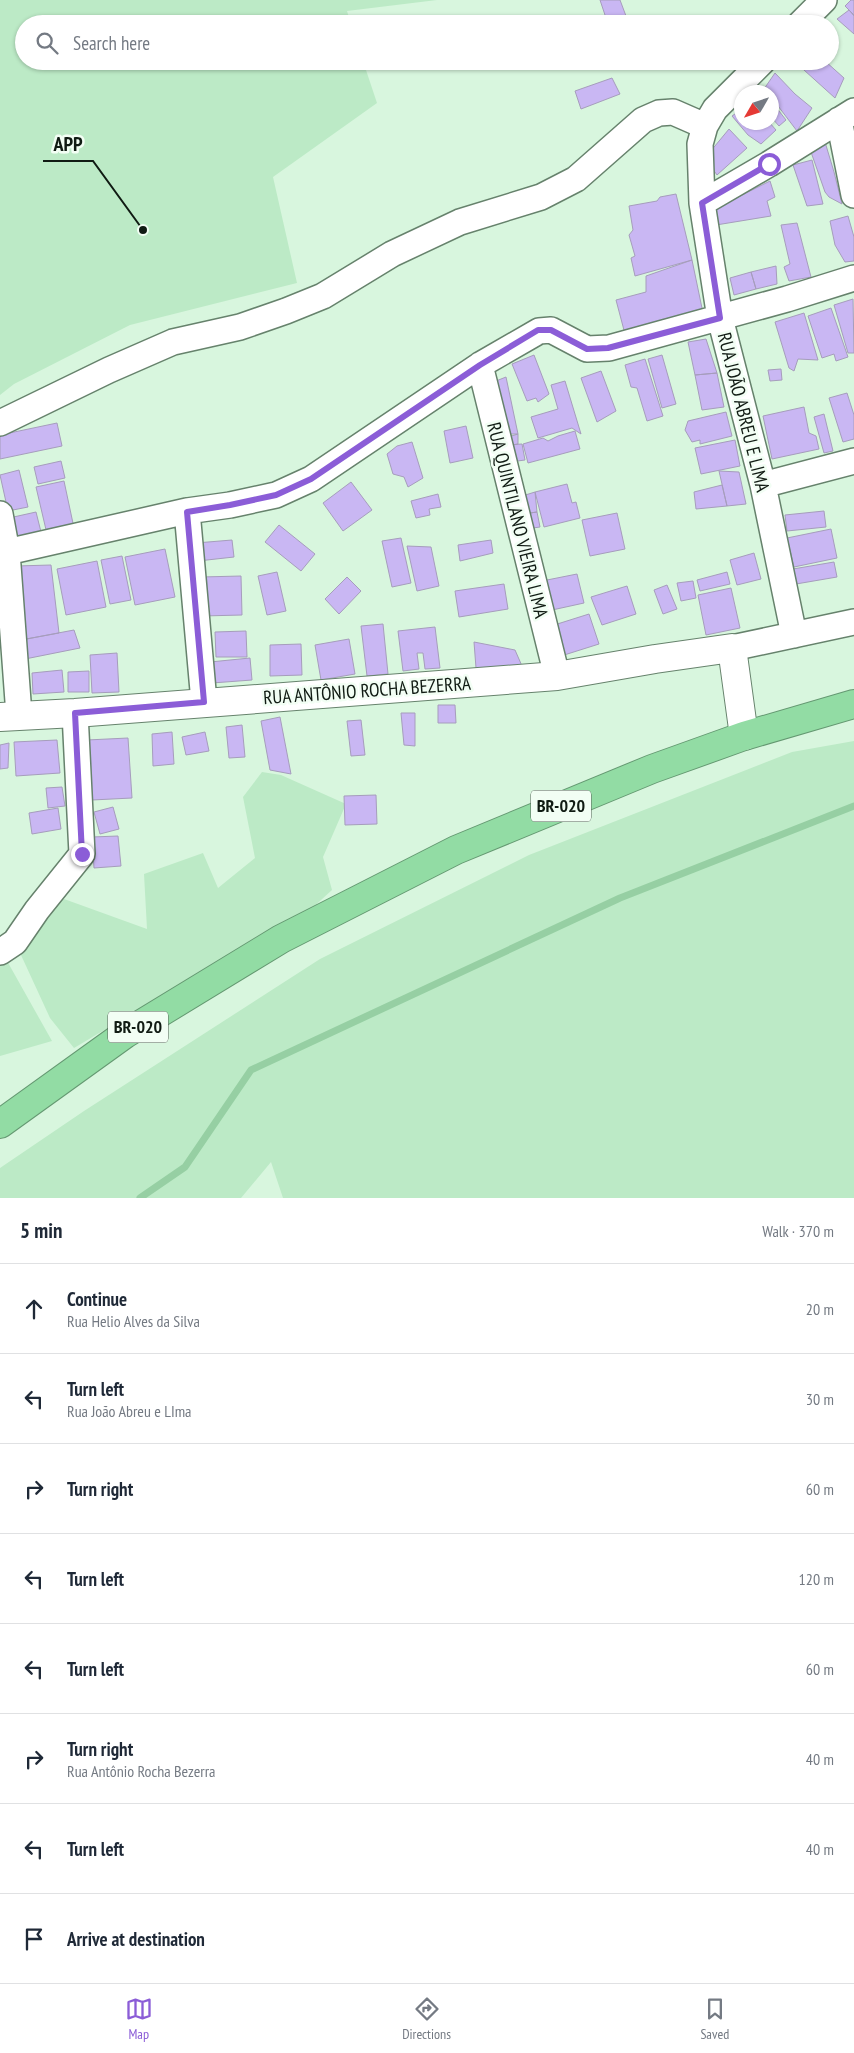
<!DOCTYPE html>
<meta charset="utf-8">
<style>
body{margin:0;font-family:"PT Sans Narrow",sans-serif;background:#f2f2f3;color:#1f2937}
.compass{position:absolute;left:734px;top:85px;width:45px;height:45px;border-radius:50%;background:#fff;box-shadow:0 1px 4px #0004;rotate:231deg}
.stop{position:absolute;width:15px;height:15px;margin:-11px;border:4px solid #8b5dd7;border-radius:50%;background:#fff}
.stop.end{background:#8b5dd7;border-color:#fff;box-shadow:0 1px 5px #0008}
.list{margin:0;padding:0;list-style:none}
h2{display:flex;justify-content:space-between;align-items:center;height:65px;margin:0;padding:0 20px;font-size:21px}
h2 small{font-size:16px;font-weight:400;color:#747a83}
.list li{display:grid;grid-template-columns:32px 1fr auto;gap:15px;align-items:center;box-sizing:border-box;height:90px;padding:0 20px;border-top:1px solid #e0e1e3}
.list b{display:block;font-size:19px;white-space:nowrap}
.list p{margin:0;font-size:16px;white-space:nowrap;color:#747a83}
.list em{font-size:16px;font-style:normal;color:#747a83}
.icon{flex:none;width:28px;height:28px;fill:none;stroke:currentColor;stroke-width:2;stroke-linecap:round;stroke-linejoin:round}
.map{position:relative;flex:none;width:854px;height:1198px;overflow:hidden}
.search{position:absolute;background:#fff;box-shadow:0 1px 4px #0004;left:15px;right:15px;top:15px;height:55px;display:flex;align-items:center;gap:12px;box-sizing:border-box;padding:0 18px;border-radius:28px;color:#747a83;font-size:19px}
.sheet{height:785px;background:#fff}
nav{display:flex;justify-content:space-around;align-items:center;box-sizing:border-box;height:70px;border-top:1px solid #e0e1e3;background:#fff;font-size:14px;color:#747a83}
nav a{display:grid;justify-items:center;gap:2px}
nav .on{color:#8b5dd7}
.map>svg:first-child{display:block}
</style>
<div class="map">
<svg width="854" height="1198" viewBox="0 0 854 1198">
<rect width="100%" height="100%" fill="#d8f6de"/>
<!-- green -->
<path fill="#bceac6" d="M0 0H437L347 11 351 24H24V61H363L377 103 273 177 297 283 130 325 14 384 0 395Z
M854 741V1198H283L271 1162 241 1198H0V1168L84 1111 320 959 529 855 792 752Z
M262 772 281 775 346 804 323 857 332 890 274 943 180 985 74 1048 50 1018 15 942 53 895 147 929 144 874 203 853 218 888 255 858 243 797Z
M0 952H2L52 1041 0 1056Z"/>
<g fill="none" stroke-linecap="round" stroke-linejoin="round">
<!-- stream -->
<path stroke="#96cfa3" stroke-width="7" d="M140 1198 185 1167 251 1070 620 898 854 806"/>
</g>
<!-- building -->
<path fill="#c9b7f3" stroke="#a69dbc" d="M600 0H620L629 24H608Z
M851 0H854V15L845 6Z
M849 10 854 16V34L837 19Z
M794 61H825L844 78 835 98Z
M775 73 795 94 812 108 797 131 772 98V92H767L764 89Z
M612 78 620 94 581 109 575 91Z
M772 102 786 120 779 126 772 118Z
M742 109V122H769L776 130 761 144 748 135 732 116Z
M729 129 747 148 717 175 705 158Z
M825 142 834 172 842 204 829 197 825 192 811 152Z
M812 160 823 204 807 206 793 165Z
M770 181 775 197 767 201 771 216 716 225 714 209Z
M676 194 692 260 635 276 631 258 635 256 629 235 633 230 629 206 657 201 660 197Z
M848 216 854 237V261L845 262 835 245 830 221Z
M797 223 811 277 789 281 784 267 790 264 781 225Z
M692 260 703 313 625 334 616 300 646 292V276Z
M776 266 777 284 756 289 751 272Z
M751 272 756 289 734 295 730 278Z
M853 299 854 353H848L834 305Z
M831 308 848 357 836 361 834 354 822 358 808 316Z
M804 313 818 360 798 359 794 371 789 368 775 322Z
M706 339 717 373 695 375 688 342Z
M534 355 549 394 538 402 536 398 527 401 512 364Z
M662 355 676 404 662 408 648 359Z
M645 359 663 416 647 421 637 388 631 387 625 365Z
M781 369 782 380 770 381 768 370Z
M601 371 616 411 597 422 581 378Z
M717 373 724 407 702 410 695 375Z
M506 377 518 434H503L491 383Z
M565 381 581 434 572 428 538 438 531 417 558 409 551 385Z
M847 393 854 415V439L843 442 829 398Z
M804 407 809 433 816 436 819 449 772 459 763 416Z
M726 412 732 436 700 444V440L692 442 685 430 688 421Z
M824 414 833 451 824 453 814 417Z
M57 423 62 446 0 459V435Z
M466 426 473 458 450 463 444 431Z
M575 431 580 449 528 463 523 444 543 438 548 441 558 436Z
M518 434V444L512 445 508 437Z
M735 440 740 466 701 474 695 448Z
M412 442 423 478 408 487 404 477 393 474 387 454 397 446Z
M522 444 525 460 510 462 507 445Z
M61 461 65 478 38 484 34 467Z
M19 470 28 507 8 511 0 475Z
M719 471 739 472 746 504 727 506Z
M64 481 74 528 47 534 36 487Z
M351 482 372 510 343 531 323 503Z
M567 484 572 503 576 502 580 518 544 527 535 492Z
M722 485 727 506 696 509 694 492Z
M535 492 537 512 523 514 519 497Z
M438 494 441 507 429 509 430 515 416 518 411 501Z
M824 511 826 527 787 531 785 515Z
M36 512 41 532 14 539 9 518Z
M537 512 540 527 526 529 523 514Z
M617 513 625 549 590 556 582 520Z
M279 525 315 554 301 571 265 542Z
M831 529 837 558 794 567 787 538Z
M401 538 411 583 392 587 382 541Z
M232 540 234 557 198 561 196 543Z
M491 540 493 553 460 561 458 545Z
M407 546 431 547 439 586 417 591Z
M165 549 175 597 135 605 125 557Z
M754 553 761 579 737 585 730 560Z
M122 556 131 600 110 604 101 560Z
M97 561 106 607 66 615 57 569Z
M834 562 837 577 796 584 793 569Z
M51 565 59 633 21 640 16 566Z
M277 572 286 611 267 615 258 576Z
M727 572 730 584 700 591 697 580Z
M577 574 584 603 543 612 537 582Z
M241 576 242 615 202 616 201 577Z
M347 577 361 591 339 614 325 599Z
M693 581 696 598 681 601 677 583Z
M504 584 508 609 459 617 455 591Z
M667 585 677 609 663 614 654 590Z
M627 586 636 614 602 625 591 597Z
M731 588 740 628 706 635 698 595Z
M589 614 599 644 561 656 551 626Z
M383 624 388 674 367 676 361 626Z
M435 627 440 668 425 669 423 653H417L419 669 403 671 398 631Z
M74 630 80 648 25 659 21 640Z
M246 631 247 657H216L215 632Z
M349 639 355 674 321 680 315 645Z
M474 642 515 650 522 666 476 668Z
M301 644 302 675 270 676V645Z
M117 653 119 692 92 693 90 655Z
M250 658 252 680 212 683 210 662Z
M62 670 64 692 33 694 32 673Z
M89 671V692H68V672Z
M438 705H455L456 723H438Z
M401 713H415V746L404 745Z
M280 717 291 774 270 770 261 721Z
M361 720 365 755 351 756 347 721Z
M242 725 245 757 229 758 226 727Z
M172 732 174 764 153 766 152 734Z
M205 732 209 751 186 755 182 737Z
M128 738 132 798 92 800 87 740Z
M57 740 60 773 16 776 14 742Z
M9 743 8 768 0 769V745Z
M62 787 65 806 48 808 46 788Z
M376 795 377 824 345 825 344 796Z
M113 807 119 829 100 834 94 812Z
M58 808 61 829 32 834 29 813Z
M118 836 121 866 94 868 92 837Z"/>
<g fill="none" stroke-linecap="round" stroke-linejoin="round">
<defs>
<path id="street" d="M800 24 824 0
M763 61 715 109 705 126 700 144 702 203 720 318 763 485 794 635
M839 120 854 195
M702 203 769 164 854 111
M480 365 557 676
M0 423 109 370 173 342 240 327 286 311 323 296 392 254 460 222 541 197 576 179 643 120 659 113 673 112 705 126
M763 485 854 461
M187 511 204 702
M0 514 7 552 19 715
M7 552 187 511 230 505 276 495 311 479 480 365 539 331 551 330 587 349 609 348 787 299 854 278
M732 648 854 622
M0 952 15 942 37 910 82 854 75 713"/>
<path id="secondary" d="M0 717 75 713 557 676 655 659 732 648 744 736"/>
<path id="highway" d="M0 1124 125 1034 281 939 456 850 652 769 744 736 854 704"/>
</defs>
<!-- street casing -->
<use href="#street" stroke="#66826c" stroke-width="28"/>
<!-- secondary casing -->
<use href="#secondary" stroke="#66826c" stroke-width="30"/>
<!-- highway casing -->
<use href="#highway" stroke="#649871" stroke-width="30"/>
<!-- street -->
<use href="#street" stroke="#fff" stroke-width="25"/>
<!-- secondary -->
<use href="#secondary" stroke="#fff" stroke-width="28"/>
<!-- highway -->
<use href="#highway" stroke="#92dca4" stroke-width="28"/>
</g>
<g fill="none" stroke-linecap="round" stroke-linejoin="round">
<!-- route -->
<path stroke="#8b5dd7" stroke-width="6" d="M82 854 75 713 204 702 187 512 230 505 276 495 311 479 480 365 538 330H551L587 349 608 348 720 318 702 203 769 164"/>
</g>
<g text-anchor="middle" stroke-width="5" stroke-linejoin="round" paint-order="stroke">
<!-- shield labels -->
<g fill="#f2fef4" stroke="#545f56" stroke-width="1">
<rect x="531" y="790.5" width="60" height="31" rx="4"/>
<rect x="108" y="1011.5" width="60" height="31" rx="4"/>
</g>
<g font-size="18" font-weight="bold" fill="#101b13">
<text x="561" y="812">BR-020</text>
<text x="138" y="1033">BR-020</text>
</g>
<!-- street labels -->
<g font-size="19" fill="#101b13" stroke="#f2fef4">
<text transform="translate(744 412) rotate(76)" y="7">RUA JOÃO ABREU E LIMA</text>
<text transform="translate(518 520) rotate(76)" y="7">RUA QUINTILANO VIEIRA LIMA</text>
<text transform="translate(367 690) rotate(-4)" y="7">RUA ANTÔNIO ROCHA BEZERRA</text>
</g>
</g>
<!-- callouts -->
<path fill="none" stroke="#101b13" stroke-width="2" d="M143 230L93 161H43"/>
<circle fill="#101b13" stroke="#f2fef4" stroke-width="2" cx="143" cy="230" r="5"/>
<g font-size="20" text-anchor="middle" font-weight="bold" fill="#101b13" stroke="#f2fef4" stroke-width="5" stroke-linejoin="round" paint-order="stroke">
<text x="68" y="151">APP</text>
</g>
</svg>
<svg class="compass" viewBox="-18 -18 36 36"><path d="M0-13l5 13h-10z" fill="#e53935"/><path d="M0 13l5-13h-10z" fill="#747a83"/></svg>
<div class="stop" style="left:769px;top:164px"></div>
<div class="stop end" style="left:82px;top:854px"></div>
<div class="search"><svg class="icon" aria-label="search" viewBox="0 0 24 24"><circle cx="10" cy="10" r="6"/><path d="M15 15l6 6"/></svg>Search here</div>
</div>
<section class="sheet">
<h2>5 min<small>Walk · 370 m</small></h2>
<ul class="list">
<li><svg class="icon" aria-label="ahead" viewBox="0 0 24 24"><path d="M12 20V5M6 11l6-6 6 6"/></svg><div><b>Continue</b><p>Rua Helio Alves da Silva</p></div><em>20 m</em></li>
<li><svg class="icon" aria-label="left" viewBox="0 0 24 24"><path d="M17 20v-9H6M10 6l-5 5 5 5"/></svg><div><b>Turn left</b><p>Rua João Abreu e LIma</p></div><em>30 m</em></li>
<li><svg class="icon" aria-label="right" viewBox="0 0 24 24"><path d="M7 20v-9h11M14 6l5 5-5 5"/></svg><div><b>Turn right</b></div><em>60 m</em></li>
<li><svg class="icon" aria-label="left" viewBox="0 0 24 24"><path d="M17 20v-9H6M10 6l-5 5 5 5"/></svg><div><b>Turn left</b></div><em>120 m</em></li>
<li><svg class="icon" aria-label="left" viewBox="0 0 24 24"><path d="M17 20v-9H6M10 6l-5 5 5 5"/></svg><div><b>Turn left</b></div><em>60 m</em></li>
<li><svg class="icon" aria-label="right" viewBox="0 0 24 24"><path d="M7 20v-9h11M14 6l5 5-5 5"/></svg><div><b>Turn right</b><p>Rua Antônio Rocha Bezerra</p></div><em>40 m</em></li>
<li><svg class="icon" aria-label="left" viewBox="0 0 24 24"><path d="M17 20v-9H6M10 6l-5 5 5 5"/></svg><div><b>Turn left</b></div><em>40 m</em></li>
<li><svg class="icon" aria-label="arrive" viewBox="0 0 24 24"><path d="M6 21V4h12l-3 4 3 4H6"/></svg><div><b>Arrive at destination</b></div></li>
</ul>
</section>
<nav>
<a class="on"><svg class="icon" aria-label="map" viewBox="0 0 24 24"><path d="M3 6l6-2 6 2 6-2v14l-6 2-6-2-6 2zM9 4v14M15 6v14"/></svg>Map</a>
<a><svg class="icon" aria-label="directions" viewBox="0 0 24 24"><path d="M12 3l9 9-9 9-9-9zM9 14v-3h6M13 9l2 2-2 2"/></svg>Directions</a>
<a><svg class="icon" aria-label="saved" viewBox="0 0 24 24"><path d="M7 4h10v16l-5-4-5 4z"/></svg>Saved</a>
</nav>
